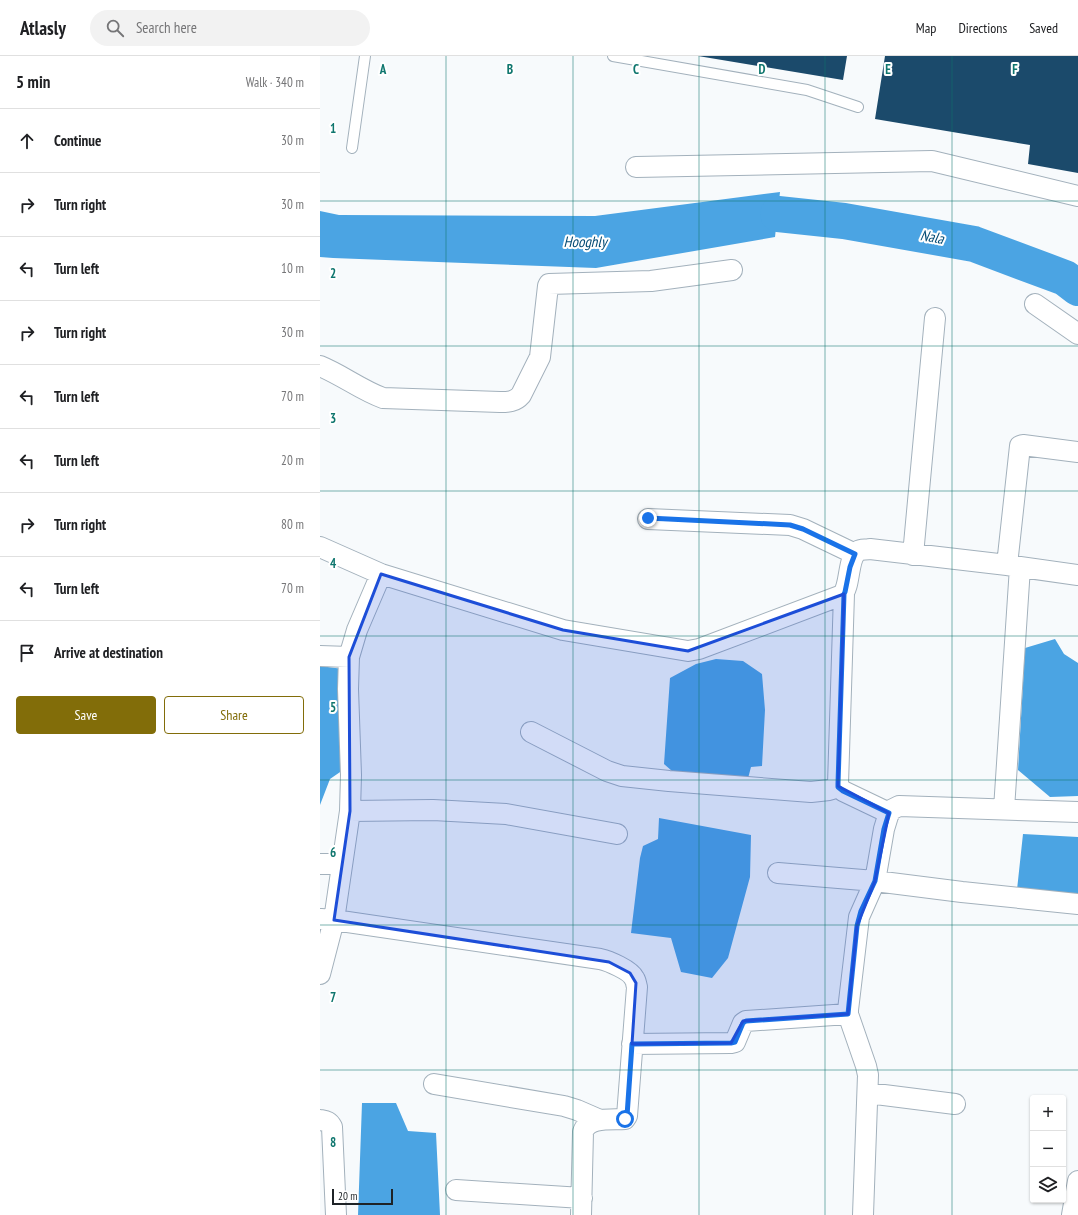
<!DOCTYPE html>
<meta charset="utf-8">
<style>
body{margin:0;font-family:"PT Sans Narrow",sans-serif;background:#f2f2f2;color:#202124}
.controls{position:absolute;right:12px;bottom:12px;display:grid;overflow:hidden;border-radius:4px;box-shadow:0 1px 3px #0004}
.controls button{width:36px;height:36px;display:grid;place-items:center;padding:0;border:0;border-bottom:1px solid #e0e0e0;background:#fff;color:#202124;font:20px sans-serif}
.scale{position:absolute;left:12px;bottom:10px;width:61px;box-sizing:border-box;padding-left:4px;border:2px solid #1e2327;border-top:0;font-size:11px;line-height:14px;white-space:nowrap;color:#1e2327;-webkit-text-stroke:3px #fff;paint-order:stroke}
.stop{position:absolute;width:12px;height:12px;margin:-9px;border:3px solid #1a73e8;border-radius:50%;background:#fff}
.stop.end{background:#1a73e8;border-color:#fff;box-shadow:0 1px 4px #0008}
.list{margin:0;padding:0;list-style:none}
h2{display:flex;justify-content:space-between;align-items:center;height:52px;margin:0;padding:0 16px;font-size:17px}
h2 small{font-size:13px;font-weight:400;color:#757577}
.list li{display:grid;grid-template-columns:26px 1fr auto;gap:12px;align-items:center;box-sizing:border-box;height:64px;padding:0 16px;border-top:1px solid #e0e0e0}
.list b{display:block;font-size:15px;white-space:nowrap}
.list em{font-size:13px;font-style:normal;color:#757577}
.actions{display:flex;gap:8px;padding:12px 16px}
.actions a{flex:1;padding:9px 0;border:1px solid #826d09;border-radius:4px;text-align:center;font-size:14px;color:#826d09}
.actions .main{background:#826d09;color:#fff}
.icon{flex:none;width:22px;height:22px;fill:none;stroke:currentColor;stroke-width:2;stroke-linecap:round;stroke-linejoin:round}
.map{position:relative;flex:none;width:758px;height:1159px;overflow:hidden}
header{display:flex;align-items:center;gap:24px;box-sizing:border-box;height:56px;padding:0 20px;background:#fff;border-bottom:1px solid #e0e0e0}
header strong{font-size:19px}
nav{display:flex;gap:22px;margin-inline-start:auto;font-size:14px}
.search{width:280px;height:36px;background:#f2f2f2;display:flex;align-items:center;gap:10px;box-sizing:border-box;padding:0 14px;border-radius:22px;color:#757577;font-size:15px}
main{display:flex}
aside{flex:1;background:#fff}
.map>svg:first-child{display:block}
</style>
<header>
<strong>Atlasly</strong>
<div class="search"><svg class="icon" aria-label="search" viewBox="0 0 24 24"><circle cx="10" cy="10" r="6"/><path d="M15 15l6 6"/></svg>Search here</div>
<nav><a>Map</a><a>Directions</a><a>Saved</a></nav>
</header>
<main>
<aside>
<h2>5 min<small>Walk · 340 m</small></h2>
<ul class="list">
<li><svg class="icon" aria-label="ahead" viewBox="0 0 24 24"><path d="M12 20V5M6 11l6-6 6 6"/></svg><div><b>Continue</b></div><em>30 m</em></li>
<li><svg class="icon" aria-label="right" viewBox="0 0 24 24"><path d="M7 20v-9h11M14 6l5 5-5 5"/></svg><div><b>Turn right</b></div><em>30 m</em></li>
<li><svg class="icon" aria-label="left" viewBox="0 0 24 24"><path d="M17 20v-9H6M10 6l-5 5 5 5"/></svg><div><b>Turn left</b></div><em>10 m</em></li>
<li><svg class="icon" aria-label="right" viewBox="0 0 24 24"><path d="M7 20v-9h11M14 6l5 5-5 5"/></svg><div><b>Turn right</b></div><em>30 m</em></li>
<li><svg class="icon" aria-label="left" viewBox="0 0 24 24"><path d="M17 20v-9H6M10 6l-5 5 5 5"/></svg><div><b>Turn left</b></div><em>70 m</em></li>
<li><svg class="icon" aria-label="left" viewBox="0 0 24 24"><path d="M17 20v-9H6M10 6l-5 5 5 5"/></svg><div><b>Turn left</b></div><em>20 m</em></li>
<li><svg class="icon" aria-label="right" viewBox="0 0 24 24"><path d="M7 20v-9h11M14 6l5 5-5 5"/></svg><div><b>Turn right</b></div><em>80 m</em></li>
<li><svg class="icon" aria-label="left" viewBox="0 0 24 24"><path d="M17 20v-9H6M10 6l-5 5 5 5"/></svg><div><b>Turn left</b></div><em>70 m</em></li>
<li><svg class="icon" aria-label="arrive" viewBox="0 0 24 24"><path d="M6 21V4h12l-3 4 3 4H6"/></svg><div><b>Arrive at destination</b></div></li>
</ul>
<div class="actions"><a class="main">Save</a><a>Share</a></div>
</aside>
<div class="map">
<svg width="758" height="1159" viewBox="0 0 758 1159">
<rect width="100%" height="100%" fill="#f7fafc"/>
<!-- water -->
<path fill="#4ba4e3" d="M460 136 455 181 276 212 13 202 0 201V155L19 159 275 160Z
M735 583 744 598 758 607V740L730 741 698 714 705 592Z
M396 603 423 605 442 618 445 654 442 710 431 711 426 730 360 722 344 708 350 622 376 608Z
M0 610 23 613V714L10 723 0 749Z
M339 762 431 779 430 821 408 902 392 922 361 916 351 882 311 877 320 802 323 790 338 783Z
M703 778 758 781V839L696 843Z
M42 1047H76L88 1075 116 1077 120 1159H38Z"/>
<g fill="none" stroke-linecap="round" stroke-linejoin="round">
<!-- river -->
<path stroke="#4ba4e3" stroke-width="36" d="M458 158 524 165 654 188 745 222 758 232"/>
</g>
<!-- building -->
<path fill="#1b4a6b" d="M378 0H527L523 24Z
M565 0H758V117L708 108 710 89 555 63Z"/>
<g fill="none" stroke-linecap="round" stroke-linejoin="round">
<defs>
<path id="lane" d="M293 0 487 34 538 51
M32 92 45 0"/>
<path id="street" d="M316 111 612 105 758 140
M715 248 758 278
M0 310C22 319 41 334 63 342L180 346C188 346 195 346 201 339L220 301 228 230 229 228 331 225 412 214
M328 463 470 469 483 473 535 498
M0 491 61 518 243 574 368 595 379 593 522 539C531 530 527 502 538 495 541 493 546 494 550 493L687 509 758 519
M593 499 615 262
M687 509 700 390 703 389 758 396
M524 538 518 728 519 731 523 735 569 757
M0 600 29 601
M211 676 287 715 302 720 349 725 491 736 509 734 519 731
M684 753 700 511
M30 755 113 754 186 758 297 778
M0 808H22
M458 817 555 825 642 836 758 848
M1 863 14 864 30 755 31 719 28 633 29 601 37 574 61 518
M0 918 14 864 280 903C289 905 310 914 314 922 316 924 316 928 317 931L307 1060 305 1063C292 1064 268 1060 263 1076L261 1159
M312 988 411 987 415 986 423 967 426 965 528 958
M114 1028 244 1050 257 1054 280 1064
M548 1037 635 1048
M0 1064C6 1065 9 1065 12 1071L16 1159
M136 1134 262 1142
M543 1159 548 1019 546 1010 528 958V954L539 861 555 825 564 773 568 760 571 754 579 750 758 756
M752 1159 758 1125"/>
</defs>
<!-- lane casing -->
<use href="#lane" stroke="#a3b1bc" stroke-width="12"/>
<!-- street casing -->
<use href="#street" stroke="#a3b1bc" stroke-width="22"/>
<!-- lane -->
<use href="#lane" stroke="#fff" stroke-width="10"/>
<!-- street -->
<use href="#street" stroke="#fff" stroke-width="20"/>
</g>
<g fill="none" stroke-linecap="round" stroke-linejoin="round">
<!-- route -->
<path stroke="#1a73e8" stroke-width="5" d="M305 1063 307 1060 312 988 411 987 415 986 423 967 426 965 528 958 537 870 541 855 555 825 564 773 569 757 523 735 518 731V728L524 538 525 536 530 511 535 498 483 473 470 469 328 462"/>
</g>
<!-- marked area -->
<path fill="#1d4ed8" fill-opacity="0.2" stroke="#1d4ed8" stroke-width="3" stroke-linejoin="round" d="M61 518 243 574 368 595 524 538 518 730 569 757 555 825 537 870 528 958 423 965 411 987 312 988 316 927 310 917 289 906 14 864 30 755 29 601Z"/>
<!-- grid -->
<path fill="none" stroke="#0f766e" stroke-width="1" stroke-opacity="0.55" d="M126 0V1159M253 0V1159M379 0V1159M505 0V1159M632 0V1159M0 145H758M0 290H758M0 435H758M0 580H758M0 724H758M0 869H758M0 1014H758"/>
<g text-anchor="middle" stroke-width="4" stroke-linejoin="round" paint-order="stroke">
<!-- water labels -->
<g font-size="15" font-style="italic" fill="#054c75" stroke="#fff">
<text transform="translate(612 181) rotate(10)" y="5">Nala</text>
<text x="265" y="191">Hooghly</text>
</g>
</g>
<g font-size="13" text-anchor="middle" font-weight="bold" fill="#0f766e" stroke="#fff" stroke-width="4" stroke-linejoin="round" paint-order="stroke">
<text x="63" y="18">A</text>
<text x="190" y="18">B</text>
<text x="316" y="18">C</text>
<text x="442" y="18">D</text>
<text x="568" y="18">E</text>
<text x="695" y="18">F</text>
<text x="13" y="77">1</text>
<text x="13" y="222">2</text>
<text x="13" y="367">3</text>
<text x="13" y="512">4</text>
<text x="13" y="656">5</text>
<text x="13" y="801">6</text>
<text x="13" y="946">7</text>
<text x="13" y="1091">8</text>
</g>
</svg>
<div class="controls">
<button>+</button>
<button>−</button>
<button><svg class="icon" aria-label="layers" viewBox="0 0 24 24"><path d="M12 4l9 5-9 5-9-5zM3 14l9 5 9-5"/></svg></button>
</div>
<div class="scale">20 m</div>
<div class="stop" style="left:305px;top:1063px"></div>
<div class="stop end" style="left:328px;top:462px"></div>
</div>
</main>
